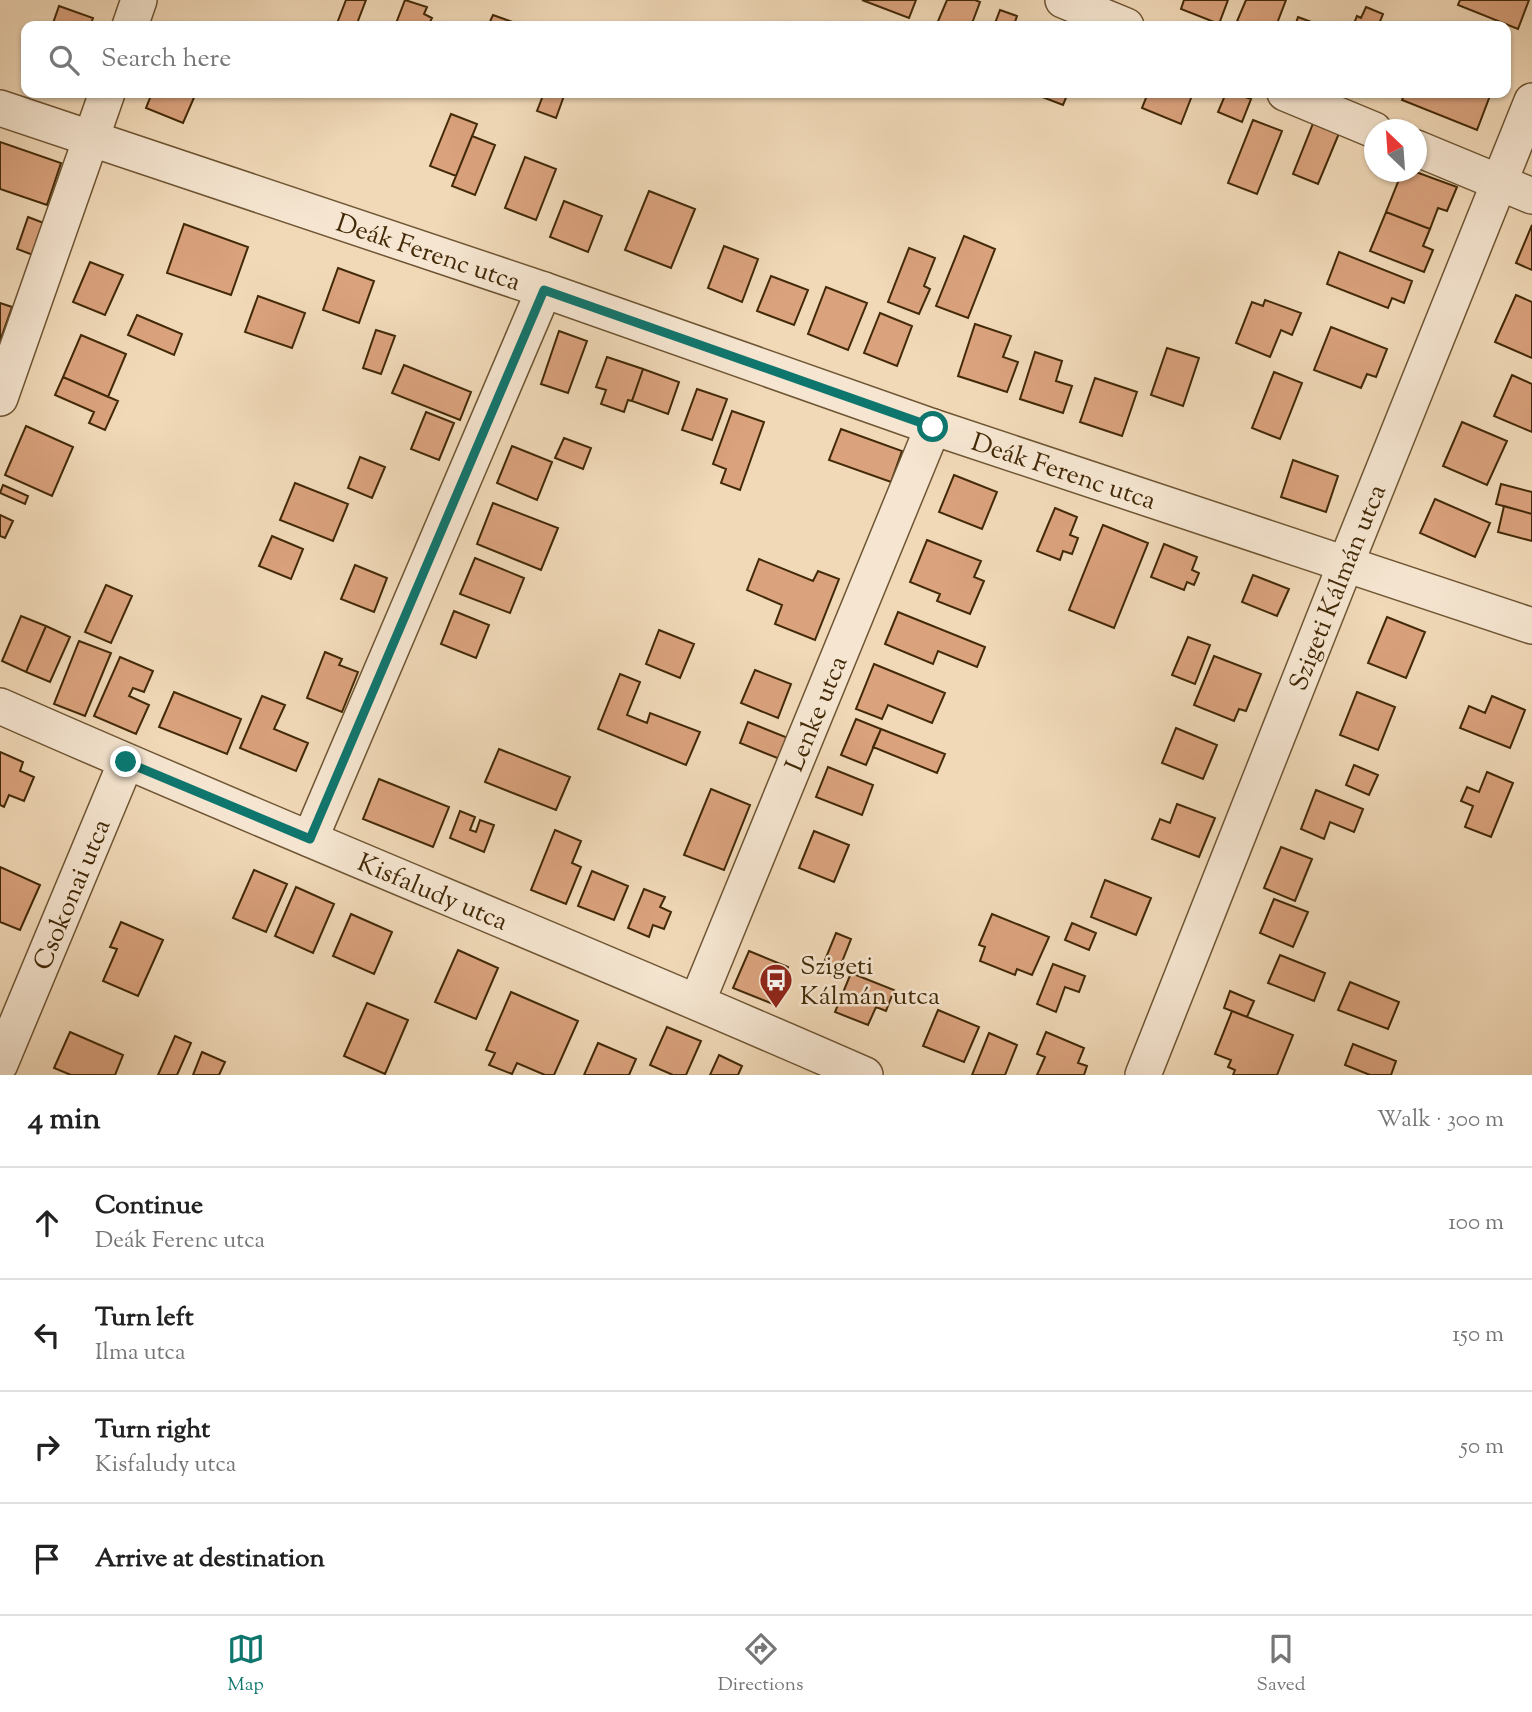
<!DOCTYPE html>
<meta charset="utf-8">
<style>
body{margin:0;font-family:"Sorts Mill Goudy",serif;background:#f6f6f6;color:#222}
.compass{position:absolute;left:1364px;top:119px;width:63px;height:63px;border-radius:50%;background:#fff;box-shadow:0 2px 5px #0004;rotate:335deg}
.stop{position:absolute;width:21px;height:21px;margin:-16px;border:5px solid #0f766e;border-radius:50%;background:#fff}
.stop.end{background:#0f766e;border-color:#fff;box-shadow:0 2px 7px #0008}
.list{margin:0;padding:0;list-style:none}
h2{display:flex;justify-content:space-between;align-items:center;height:91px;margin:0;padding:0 28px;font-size:30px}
h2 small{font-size:23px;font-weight:400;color:#767676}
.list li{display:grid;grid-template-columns:46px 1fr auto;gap:21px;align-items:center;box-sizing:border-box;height:112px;padding:0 28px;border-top:2px solid #e0e0e0}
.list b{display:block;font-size:26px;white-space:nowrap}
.list p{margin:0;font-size:23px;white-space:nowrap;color:#767676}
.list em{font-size:23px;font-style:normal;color:#767676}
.icon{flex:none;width:38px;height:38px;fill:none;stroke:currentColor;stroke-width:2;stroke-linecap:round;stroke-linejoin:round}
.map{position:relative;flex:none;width:1532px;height:1075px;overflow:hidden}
.search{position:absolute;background:#fff;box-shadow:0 2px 5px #0004;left:21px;right:21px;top:21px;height:77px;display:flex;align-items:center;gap:18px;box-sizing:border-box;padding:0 24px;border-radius:14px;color:#767676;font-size:26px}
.sheet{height:539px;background:#fff}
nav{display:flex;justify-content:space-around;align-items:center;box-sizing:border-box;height:98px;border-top:2px solid #e0e0e0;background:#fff;font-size:19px;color:#767676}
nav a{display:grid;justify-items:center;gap:4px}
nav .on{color:#0f766e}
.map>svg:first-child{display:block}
</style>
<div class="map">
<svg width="1532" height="1075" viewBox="0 0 1532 1075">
<rect width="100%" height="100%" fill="#f1d9b8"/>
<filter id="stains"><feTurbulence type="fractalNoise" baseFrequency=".00286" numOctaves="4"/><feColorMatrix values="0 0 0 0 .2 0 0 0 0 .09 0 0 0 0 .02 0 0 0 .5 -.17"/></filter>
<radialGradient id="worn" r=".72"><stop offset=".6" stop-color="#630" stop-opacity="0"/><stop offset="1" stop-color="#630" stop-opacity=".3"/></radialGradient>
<!-- building -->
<path fill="#daa27d" stroke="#422907" stroke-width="2" d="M346 0H366L356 26H336Z
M405 0 427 7 424 14 432 18 428 26H395Z
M862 0H916L909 18Z
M947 0H975L980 2 971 26H936Z
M1184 0H1228L1219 24 1181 9Z
M1246 0H1286L1276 26H1235Z
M1460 0H1529L1518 29 1458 5Z
M59 6 93 18 90 26H52Z
M1366 7 1383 14 1379 24 1384 26H1353L1357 16 1361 18Z
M1000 10 1017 16 1015 22 1025 26H994Z
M493 15 518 24 523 26H488Z
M1298 17 1322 26H1295Z
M152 93H196L183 123 146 108Z
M544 93H565L556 118 537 111Z
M1032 93H1068L1063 105Z
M1148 93H1193L1181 124 1142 108Z
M1226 93H1234L1251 99 1242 122 1218 112Z
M1405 93H1491L1477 130 1402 100Z
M451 114 477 124 456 176 430 166Z
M1253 120 1282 131 1257 194 1228 183Z
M1314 121 1340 131 1318 184 1293 174Z
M472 136 495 145 475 195 452 186Z
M0 142 61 163 47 205 0 189Z
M525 157 556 169 536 220 505 208Z
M1402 172H1416L1457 187 1447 211 1438 208 1430 229 1386 212Z
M649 191 695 209 671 268 625 250Z
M564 201 602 216 588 252 550 237Z
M1386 212 1430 229 1423 246 1433 250 1424 272 1370 251Z
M28 217 44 223 33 255 17 249Z
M184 224 248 247 231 295 167 273Z
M1532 225V270L1516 263Z
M964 236 995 249 968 318 936 306Z
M724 246 758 259 742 302 708 288Z
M909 248 935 258 924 286 930 289 919 314 888 302Z
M1339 252 1412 281 1404 303 1392 298 1388 308 1327 284Z
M90 262 123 275 105 315 73 302Z
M338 268 374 281 359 323 323 310Z
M771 276 808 290 794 325 757 311Z
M826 287 867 303 848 350 808 334Z
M1516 295 1532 302V358L1495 342Z
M258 296 305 313 292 348 245 332Z
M1265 300 1301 313 1292 335 1281 330 1270 357 1236 343 1252 302 1263 306Z
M0 303 12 307 0 341Z
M880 313 912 326 897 366 864 353Z
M137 315 182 334 174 355 128 335Z
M975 324 1011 336 1003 357 1018 362 1007 392 958 376Z
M1331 327 1387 349 1376 377 1367 374 1361 388 1314 370Z
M376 330 395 336 381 374 363 368Z
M559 331 587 341 568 393 541 384Z
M81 335 126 354 108 397 63 377Z
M1167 348 1199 358 1183 406 1151 395Z
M1035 352 1062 361 1056 381 1072 386 1063 413 1020 399Z
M607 357 643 369 632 401 628 400 624 412 601 404 606 390 596 387Z
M404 365 471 392 460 420 392 393Z
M643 369 679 382 668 414 632 401Z
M1274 372 1302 383 1280 439 1252 428Z
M1512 375 1532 384V432L1494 416Z
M63 377 118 401 105 430 89 423 94 412 55 395Z
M1095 378 1137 392 1122 436 1080 422Z
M697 389 727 399 712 440 682 430Z
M732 411 764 422 740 490 721 483 726 469 713 464Z
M426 412 454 423 439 460 411 449Z
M1462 422 1507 441 1487 485 1443 466Z
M26 426 73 447 52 496 5 475Z
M841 429 902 451 891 482 829 460Z
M564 438 591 448 583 469 555 458Z
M512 446 552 462 537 500 497 483Z
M360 457 385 467 372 498 348 488Z
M1293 460 1338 476 1326 512 1281 497Z
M954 475 997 492 982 529 939 512Z
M295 483 348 504 333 541 280 520Z
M1501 484 1532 492V514L1496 504Z
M3 485 28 496 25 504 0 493Z
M1435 499 1490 523 1475 557 1420 533Z
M493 503 558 528 541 570 477 544Z
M1504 506 1532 514V541L1498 532Z
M1055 508 1077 517 1070 535 1078 538 1072 554 1063 551 1060 560 1037 551Z
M0 515 13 521 5 538 0 536Z
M1103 525 1148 543 1114 628 1069 610Z
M272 536 303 549 291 579 259 566Z
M927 540 981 561 974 577 984 581 970 614 937 601 940 594 910 582Z
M1164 544 1197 557 1192 570 1199 573 1194 585 1187 582 1184 590 1151 577Z
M475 558 524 578 510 613 460 594Z
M759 559 813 581 818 571 839 579 815 640 775 624 782 605 747 590Z
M355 565 387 578 374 612 341 599Z
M1253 575 1289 589 1277 616 1242 602Z
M106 585 132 596 111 643 85 632Z
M454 611 489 625 476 658 441 644Z
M898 612 985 647 977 667 938 651 933 664 885 644Z
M21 616 46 626 26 672 2 661Z
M1387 617 1425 632 1406 678 1368 663Z
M46 626 70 637 50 682 26 672Z
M659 630 694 644 680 678 646 664Z
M1188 637 1210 645 1195 684 1172 675Z
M79 641 111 653 85 716 54 704Z
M325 652 342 659 339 665 358 672 342 712 307 698Z
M1214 656 1261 674 1246 711 1239 709 1234 721 1194 705Z
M120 657 153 671 144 692 133 688 129 696 149 705 136 734 94 716Z
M874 664 945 693 932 723 888 705 882 719 856 709Z
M755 670 791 684 778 718 741 703Z
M620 674 640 682 627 715 647 723 650 713 700 732 686 765 598 729Z
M174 692 241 719 227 754 159 727Z
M1357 692 1395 707 1378 750 1340 735Z
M262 696 285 705 274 729 308 743 296 771 240 748Z
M1492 696 1525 710 1510 748 1460 728 1469 706 1485 713Z
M856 719 881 729 866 765 841 755Z
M748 722 793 740 785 761 740 743Z
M1176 728 1217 745 1203 779 1162 763Z
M881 729 945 754 937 773 873 747Z
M499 749 570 777 556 810 485 782Z
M0 752 23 762 20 771 34 777 24 801 9 795 4 807 0 805Z
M1354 765 1378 775 1369 795 1346 785Z
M828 767 873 785 862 815 816 797Z
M1487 772 1513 783 1491 837 1465 827 1473 806 1461 801 1467 787 1479 792Z
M379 779 449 807 433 847 363 819Z
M711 789 750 805 724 870 684 855Z
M1316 790 1363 809 1354 832 1330 822 1324 839 1301 829Z
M1177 804 1215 818 1199 857 1152 839 1160 819 1170 823Z
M460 811 475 817 470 830 476 832 480 820 494 825 484 852 450 838Z
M555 830 581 841 572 863 581 867 566 904 531 890Z
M814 831 849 845 834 882 799 868Z
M1281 847 1312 859 1295 901 1264 888Z
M0 867 40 885 20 930 0 922Z
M254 870 287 884 266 932 233 918Z
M592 871 628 886 614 920 578 906Z
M1105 880 1151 898 1136 935 1091 917Z
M296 887 334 904 313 953 275 936Z
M644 889 665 897 660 907 671 912 664 929 653 925 649 937 628 928Z
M1274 899 1308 912 1293 947 1260 933Z
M351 914 392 932 374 974 333 956Z
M992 914 1049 937 1032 975 1017 969 1015 975 980 961 985 947 979 945Z
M121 922 163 940 138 996 103 981 117 949 110 947Z
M1072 923 1096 933 1089 950 1065 940Z
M836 933 851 939 836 977 820 972Z
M458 950 498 968 476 1019 435 1002Z
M749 951 788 967 773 1004 733 988Z
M1280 955 1325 973 1314 1001 1268 983Z
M1053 964 1085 976 1079 992 1065 987 1056 1012 1037 1004Z
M851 973 894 990 886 1011 876 1007 868 1025 835 1012Z
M1350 982 1399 1002 1388 1029 1338 1010Z
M1230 991 1254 1001 1247 1017 1224 1008Z
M511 992 578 1021 554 1075H545L517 1063 512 1074 489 1065 495 1053 486 1050Z
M367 1003 408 1020 385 1074 344 1056Z
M938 1010 979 1027 964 1062 923 1046Z
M1232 1011 1293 1035 1277 1075H1233L1235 1070 1228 1067 1231 1060 1215 1054Z
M667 1027 701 1041 686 1075H673L650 1065Z
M70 1032 123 1055 115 1075H71L54 1068Z
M1046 1032 1084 1048 1078 1063 1087 1066 1084 1075H1037L1045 1057 1037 1054Z
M989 1033 1017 1045 1005 1075H972Z
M175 1036 191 1043 177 1075H158Z
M598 1043 636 1059 629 1075H584Z
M1353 1044 1396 1061 1391 1075H1370L1345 1065Z
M202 1052 225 1062 219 1075H193Z
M719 1055 742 1066 738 1075H710Z"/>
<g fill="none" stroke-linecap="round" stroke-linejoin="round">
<defs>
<g id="minor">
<path d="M1063 0 1126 26"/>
<path d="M130 26 139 0"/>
<path d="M1285 93 1374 130"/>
<path id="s1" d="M0 108 544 290 933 427 1532 626"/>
<path d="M1416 148 1532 196"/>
<path d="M0 398 107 93"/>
<path id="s2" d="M0 706C287 833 578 949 865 1075"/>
<path d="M310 839 544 290"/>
<path id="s3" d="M697 1002 933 427"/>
<path id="s4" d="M0 1064 126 762"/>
<path id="s5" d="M1143 1075 1346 563 1532 101"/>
</g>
</defs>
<!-- minor casing -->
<use href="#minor" stroke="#6e5533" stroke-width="38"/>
<!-- minor -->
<use href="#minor" stroke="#f6e6d1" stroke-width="35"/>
</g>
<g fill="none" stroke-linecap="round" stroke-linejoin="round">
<!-- route -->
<path stroke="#0f766e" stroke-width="9" d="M126 762 310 839 544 290 933 427"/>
</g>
<!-- icons -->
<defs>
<symbol id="bus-pin" viewBox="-11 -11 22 30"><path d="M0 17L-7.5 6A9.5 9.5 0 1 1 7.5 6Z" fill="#8f2418" stroke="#f6e6d1"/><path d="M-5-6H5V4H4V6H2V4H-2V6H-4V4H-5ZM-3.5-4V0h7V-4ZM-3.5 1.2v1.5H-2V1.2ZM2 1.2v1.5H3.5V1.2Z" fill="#fff"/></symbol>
</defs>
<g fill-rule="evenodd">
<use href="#bus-pin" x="757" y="961" width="38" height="52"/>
</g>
<g text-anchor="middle" stroke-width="5" stroke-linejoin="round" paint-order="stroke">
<!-- street labels -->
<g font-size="26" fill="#422907" stroke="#f6e6d1">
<text dy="9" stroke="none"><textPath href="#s1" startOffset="452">Deák Ferenc utca</textPath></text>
<text dy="9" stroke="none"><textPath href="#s1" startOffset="1124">Deák Ferenc utca</textPath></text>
<text dy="9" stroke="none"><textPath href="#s5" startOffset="525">Szigeti Kálmán utca</textPath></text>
<text dy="9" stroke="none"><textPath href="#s3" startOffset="312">Lenke utca</textPath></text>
<text dy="9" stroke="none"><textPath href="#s2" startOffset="471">Kisfaludy utca</textPath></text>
<text dy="9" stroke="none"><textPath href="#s4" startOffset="184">Csokonai utca</textPath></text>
</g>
<!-- poi labels -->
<g font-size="26" fill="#422907" stroke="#f6e6d1" text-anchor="start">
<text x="800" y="974">Szigeti<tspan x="800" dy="30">Kálmán utca</tspan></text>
</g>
</g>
<rect width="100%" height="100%" filter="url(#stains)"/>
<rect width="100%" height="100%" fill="url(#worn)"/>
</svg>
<svg class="compass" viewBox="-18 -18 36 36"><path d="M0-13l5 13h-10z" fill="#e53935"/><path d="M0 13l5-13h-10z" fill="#767676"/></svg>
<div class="stop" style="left:933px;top:427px"></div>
<div class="stop end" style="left:126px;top:762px"></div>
<div class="search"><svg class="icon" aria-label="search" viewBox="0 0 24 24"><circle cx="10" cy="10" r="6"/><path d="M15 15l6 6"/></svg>Search here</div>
</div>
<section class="sheet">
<h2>4 min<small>Walk · 300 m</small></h2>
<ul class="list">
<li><svg class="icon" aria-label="ahead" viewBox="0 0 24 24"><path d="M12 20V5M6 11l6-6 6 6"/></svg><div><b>Continue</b><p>Deák Ferenc utca</p></div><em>100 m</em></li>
<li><svg class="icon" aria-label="left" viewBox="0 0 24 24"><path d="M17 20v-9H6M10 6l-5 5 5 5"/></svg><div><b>Turn left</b><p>Ilma utca</p></div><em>150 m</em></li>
<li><svg class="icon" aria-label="right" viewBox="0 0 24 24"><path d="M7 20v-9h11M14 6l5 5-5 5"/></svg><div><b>Turn right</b><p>Kisfaludy utca</p></div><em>50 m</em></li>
<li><svg class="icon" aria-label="arrive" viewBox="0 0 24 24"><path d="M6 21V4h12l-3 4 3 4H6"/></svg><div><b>Arrive at destination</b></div></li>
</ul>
</section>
<nav>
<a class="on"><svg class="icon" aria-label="map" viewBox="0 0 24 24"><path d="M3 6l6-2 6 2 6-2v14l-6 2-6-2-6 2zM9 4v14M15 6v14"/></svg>Map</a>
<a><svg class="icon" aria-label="directions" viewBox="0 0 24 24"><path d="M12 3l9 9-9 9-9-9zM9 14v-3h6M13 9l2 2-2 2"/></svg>Directions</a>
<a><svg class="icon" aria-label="saved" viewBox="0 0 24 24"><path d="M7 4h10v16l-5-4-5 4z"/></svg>Saved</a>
</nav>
